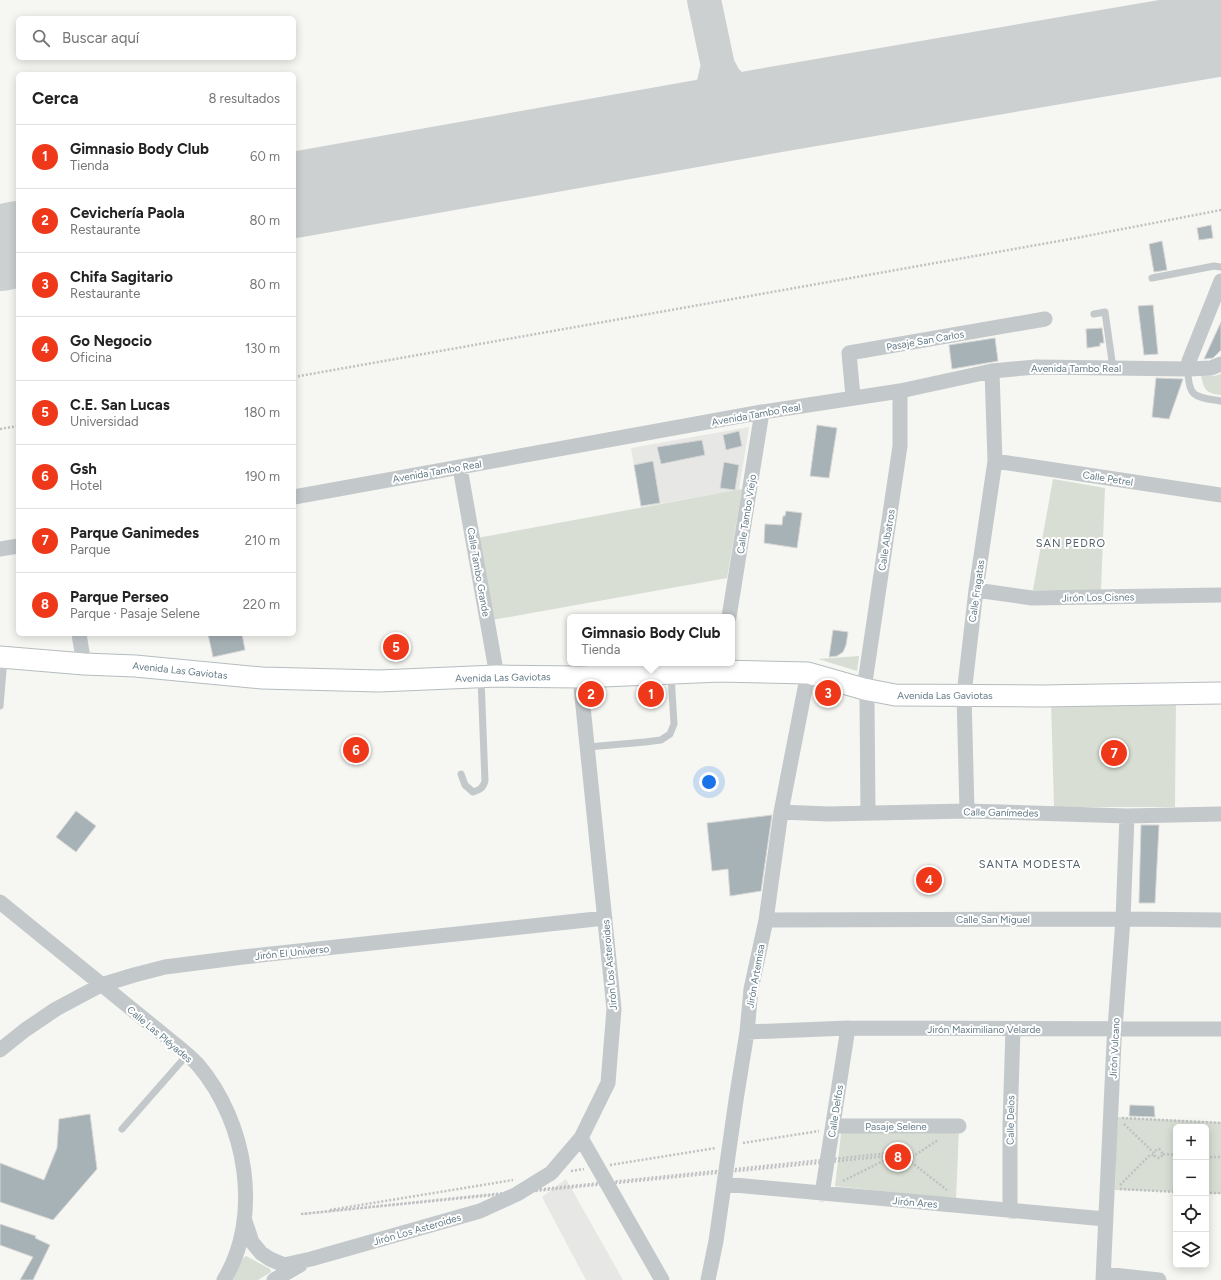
<!DOCTYPE html>
<html lang="es">
<meta charset="utf-8">
<style>
body{margin:0;font-family:Figtree,sans-serif;background:#f2f2f2;color:#222}
.controls{position:absolute;right:12px;bottom:12px;display:grid;overflow:hidden;border-radius:6px;box-shadow:0 2px 10px #0003}
.controls button{width:36px;height:36px;display:grid;place-items:center;padding:0;border:0;border-bottom:1px solid #e0e0e0;background:#fff;color:#222;font:20px sans-serif}
.you{position:absolute;left:709px;top:782px;width:14px;height:14px;margin:-10px;border:3px solid #fff;border-radius:50%;background:#1a73e8;box-shadow:0 0 0 6px #1a73e833}
.badge{display:grid;place-items:center;width:26px;height:26px;border-radius:50%;background:#ef371a;color:#fff;font-size:13px;font-weight:700}
.pin{position:absolute;translate:-50% -50%;border:2px solid #fff;box-shadow:0 1px 4px #0006}
.popup{position:absolute;left:567px;top:614px;width:168px;height:52px;box-sizing:border-box;display:grid;place-content:center;border-radius:6px;background:#fff;filter:drop-shadow(0 1px 3px #0005);font-size:13px;white-space:nowrap;color:#767676}
.popup b{font-size:15px;color:#222}
.popup::after{content:'';position:absolute;left:50%;top:100%;margin-left:-8px;border:8px solid transparent;border-top-color:#fff}
.list{margin:0;padding:0;list-style:none}
h2{display:flex;justify-content:space-between;align-items:center;height:52px;margin:0;padding:0 16px;font-size:17px}
h2 small{font-size:13px;font-weight:400;color:#767676}
.list li{display:grid;grid-template-columns:26px 1fr auto;gap:12px;align-items:center;box-sizing:border-box;height:64px;padding:0 16px;border-top:1px solid #e0e0e0}
.list b{display:block;font-size:15px;white-space:nowrap}
.list p{margin:0;font-size:13px;white-space:nowrap;color:#767676}
.list em{font-size:13px;font-style:normal;color:#767676}
.icon{flex:none;width:22px;height:22px;fill:none;stroke:currentColor;stroke-width:2;stroke-linecap:round;stroke-linejoin:round}
.map{position:relative;flex:none;width:1221px;height:1280px;overflow:hidden}
.search{position:absolute;background:#fff;box-shadow:0 2px 10px #0003;left:16px;top:16px;width:280px;height:44px;display:flex;align-items:center;gap:10px;box-sizing:border-box;padding:0 14px;border-radius:6px;color:#767676;font-size:15px}
.panel{position:absolute;background:#fff;box-shadow:0 2px 10px #0003;left:16px;top:72px;width:280px;height:564px;border-radius:6px}
.map>svg:first-child{display:block}
</style>
<div class="map">
<svg width="1221" height="1280" viewBox="0 0 1221 1280">
<rect width="100%" height="100%" fill="#f6f6f2"/>
<!-- built -->
<path fill="#e7e8e6" d="M749 427 739 490 641 507 631 448Z
M566 1179 623 1280H586L542 1197Z"/>
<!-- green -->
<path fill="#d8ded3" d="M1221 374V395C1206 393 1204 390 1201 375L1214 376Z
M1053 479 1105 488 1101 590H1033Z
M742 489 727 578 492 620 477 538Z
M859 656 857 671 818 659Z
M1176 697 1175 807H1054L1051 700Z
M1117 1117 1221 1122V1194H1206V1127H1176V1192L1115 1190Z
M842 1125 959 1128 956 1199 835 1186Z
M246 1256 270 1269 271 1272 258 1280H233L243 1258Z"/>
<g fill="none" stroke-linecap="round" stroke-linejoin="round">
<!-- taxiway -->
<path stroke="#ccd0d1" stroke-width="34" d="M704 0 718 66 725 79 744 99 755 107 767 111
M671 128C683 121 697 114 706 102 713 94 715 76 718 66"/>
<!-- runway -->
<path stroke="#ccd0d1" stroke-width="86" d="M294 195 767 111 1221 33
M0 248 18 244"/>
</g>
<!-- building -->
<path fill="#a7b2b7" stroke="#d8d7d5" d="M1211 225 1213 238 1199 240 1197 228Z
M1162 241 1167 270 1154 272 1149 244Z
M1153 305 1158 354 1144 355 1138 306Z
M1221 322V350L1213 358 1204 359Z
M1102 328 1104 343H1100V346L1087 348 1086 329Z
M995 338 998 361 952 369 949 345Z
M1156 378 1183 379 1169 419 1152 417Z
M817 425 837 428 829 478 810 476Z
M739 431 742 446 726 450 723 435Z
M702 440 705 455 661 464 657 447Z
M653 461 660 503 641 506 634 465Z
M724 462 739 465 735 490 720 488Z
M786 511 802 513 797 548 764 543 765 524 782 525 783 516H785Z
M833 630 848 632 846 645 843 652 837 656 829 657Z
M208 634H242L245 650 213 657Z
M76 811 96 826 76 852 56 837Z
M772 815 761 891 730 896 728 869 712 871 707 823Z
M1141 825H1159L1155 903H1139Z
M1130 1105 1154 1106 1155 1117 1129 1116Z
M90 1114 97 1169 53 1220 0 1202V1163L44 1180 57 1148 59 1119Z
M0 1224 36 1236 35 1238 50 1245 33 1280H20L33 1257 0 1245Z"/>
<g fill="none" stroke-linecap="round" stroke-linejoin="round">
<defs>
<path id="secondary" d="M0 657 84 664 135 666 262 678 379 681 497 676 580 677 720 671 808 673 864 689 895 695 1042 696 1221 693"/>
</defs>
<!-- secondary casing -->
<use href="#secondary" stroke="#b5bcbf" stroke-width="23"/>
<!-- path -->
<path stroke="#bfc1c3" stroke-width="2.5" stroke-dasharray="2 2" stroke-linecap="butt" d="M294 377 1076 238 1221 210
M0 429 18 426
M1106 752a11 11 0 1 1 22 0a11 11 0 1 1-22 0Z
M1122 1118 1221 1123
M1124 1124 1154 1153 1155 1156 1158 1158 1161 1157 1163 1154 1159 1149 1154 1151V1153
M743 1143 819 1131
M900 1146 908 1149C922 1168 890 1179 889 1156L302 1214 890 1153 892 1150Z
M1163 1154 1176 1155
M912 1157 938 1140
M1206 1157H1221
M911 1162 947 1190
M610 1165 716 1148
M571 1171 584 1169
M843 1181 889 1158
M1120 1185 1150 1155H1154
M1120 1189 1176 1192
M1206 1193H1221
M330 1210 513 1180"/>
<!-- lane -->
<path stroke="#c3c8cb" stroke-width="7" d="M1152 278 1214 266 1221 267
M1094 314 1105 312 1113 368
M1188 369C1188 398 1195 397 1221 401
M0 706 4 659
M588 747 645 742 661 740 670 734 674 724 671 675
M461 774 465 785 473 792C480 790 483 788 485 781L481 679
M122 1129 187 1055"/>
<!-- street -->
<path stroke="#c3c8cb" stroke-width="15" d="M1188 369 1189 361 1221 281
M853 397 849 353 1045 319
M995 461 1221 495
M460 468 497 676
M294 497 762 412 900 391 992 371 1036 367 1188 369 1211 368 1221 364
M0 549 18 546
M976 590 1032 598 1221 595
M729 617 762 412
M79 634 84 664
M967 811 964 694 976 590 995 461 992 371
M781 812 828 814 967 811 1127 816 1221 814
M868 813 867 699 864 689 900 446V391
M0 902 176 1045C184 1052 192 1058 199 1066 246 1122 263 1216 224 1280
M766 920 1123 919 1221 920
M747 1032 848 1028 1221 1029
M0 1050 25 1030 56 1009 101 985 134 975 165 967 243 957 605 918
M833 1126H959
M581 1138 662 1280
M724 1184 1105 1219
M822 1194 848 1028
M1010 1211V1125L1013 1029
M245 1221 252 1242 261 1253 270 1259 284 1265 311 1259 480 1211 517 1194 551 1173 581 1138 608 1083 614 1009 580 677
M1104 1274 1159 1280
M274 1280 300 1265
M708 1280 716 1241 736 1100 747 1032 751 989 766 920 781 812 808 673
M1103 1280 1114 1042 1123 919 1127 816"/>
<!-- secondary -->
<use href="#secondary" stroke="#fff" stroke-width="21"/>
</g>
<g text-anchor="middle" stroke-width="4" stroke-linejoin="round" paint-order="stroke">
<!-- street labels -->
<g font-size="10" fill="#637a86" stroke="#fff">
<text transform="translate(925 340) rotate(-10)" y="4">Pasaje San Carlos</text>
<text x="1076" y="372">Avenida Tambo Real</text>
<text transform="translate(756 414) rotate(-10)" y="4">Avenida Tambo Real</text>
<text transform="translate(437 471) rotate(-10)" y="4">Avenida Tambo Real</text>
<text transform="translate(1108 478) rotate(9)" y="4">Calle Petrel</text>
<text transform="translate(746 514) rotate(-81)" y="4">Calle Tambo Viejo</text>
<text transform="translate(886 540) rotate(-81)" y="4">Calle Albatros</text>
<text transform="translate(479 572) rotate(80)" y="4">Calle Tambo Grande</text>
<text transform="translate(976 591) rotate(-82)" y="4">Calle Fragatas</text>
<text transform="translate(1098 597) rotate(-1)" y="4">Jirón Los Cisnes</text>
<text transform="translate(180 670) rotate(6)" y="4">Avenida Las Gaviotas</text>
<text transform="translate(503 677) rotate(-1)" y="4">Avenida Las Gaviotas</text>
<text x="945" y="699">Avenida Las Gaviotas</text>
<text transform="translate(1001 812) rotate(1)" y="4">Calle Ganímedes</text>
<text x="993" y="923">Calle San Miguel</text>
<text transform="translate(292 952) rotate(-6)" y="4">Jirón El Universo</text>
<text transform="translate(609 965) rotate(-95)" y="4">Jirón Los Asteroides</text>
<text transform="translate(755 976) rotate(-80)" y="4">Jirón Artemisa</text>
<text x="984" y="1033">Jirón Maximiliano Velarde</text>
<text transform="translate(160 1034) rotate(40)" y="4">Calle Las Pléyades</text>
<text transform="translate(1114 1048) rotate(-87)" y="4">Jirón Vulcano</text>
<text transform="translate(835 1111) rotate(-81)" y="4">Calle Delfos</text>
<text transform="translate(1010 1120) rotate(-89)" y="4">Calle Delos</text>
<text x="896" y="1130">Pasaje Selene</text>
<text transform="translate(915 1202) rotate(5)" y="4">Jirón Ares</text>
<text transform="translate(417 1229) rotate(-16)" y="4">Jirón Los Asteroides</text>
</g>
<!-- neighbourhood labels -->
<g font-size="11" letter-spacing="1" fill="#52626a" stroke="#fff">
<text x="1071" y="547">SAN PEDRO</text>
<text x="1030" y="868">SANTA MODESTA</text>
</g>
</g>
</svg>
<div class="controls">
<button>+</button>
<button>−</button>
<button><svg class="icon" aria-label="locate" viewBox="0 0 24 24"><circle cx="12" cy="12" r="6"/><path d="M12 2v4M12 18v4M2 12h4M18 12h4"/></svg></button>
<button><svg class="icon" aria-label="layers" viewBox="0 0 24 24"><path d="M12 4l9 5-9 5-9-5zM3 14l9 5 9-5"/></svg></button>
</div>
<div class="you"></div>
<div class="pin badge" style="left:651px;top:694px">1</div>
<div class="popup"><b>Gimnasio Body Club</b>Tienda</div>
<div class="pin badge" style="left:591px;top:694px">2</div>
<div class="pin badge" style="left:828px;top:693px">3</div>
<div class="pin badge" style="left:929px;top:880px">4</div>
<div class="pin badge" style="left:396px;top:647px">5</div>
<div class="pin badge" style="left:356px;top:750px">6</div>
<div class="pin badge" style="left:1114px;top:753px">7</div>
<div class="pin badge" style="left:898px;top:1157px">8</div>
<div class="search"><svg class="icon" aria-label="search" viewBox="0 0 24 24"><circle cx="10" cy="10" r="6"/><path d="M15 15l6 6"/></svg>Buscar aquí</div>
<section class="panel">
<h2>Cerca<small>8 resultados</small></h2>
<ul class="list">
<li><span class="badge">1</span><div><b>Gimnasio Body Club</b><p>Tienda</p></div><em>60 m</em></li>
<li><span class="badge">2</span><div><b>Cevichería Paola</b><p>Restaurante</p></div><em>80 m</em></li>
<li><span class="badge">3</span><div><b>Chifa Sagitario</b><p>Restaurante</p></div><em>80 m</em></li>
<li><span class="badge">4</span><div><b>Go Negocio</b><p>Oficina</p></div><em>130 m</em></li>
<li><span class="badge">5</span><div><b>C.E. San Lucas</b><p>Universidad</p></div><em>180 m</em></li>
<li><span class="badge">6</span><div><b>Gsh</b><p>Hotel</p></div><em>190 m</em></li>
<li><span class="badge">7</span><div><b>Parque Ganimedes</b><p>Parque</p></div><em>210 m</em></li>
<li><span class="badge">8</span><div><b>Parque Perseo</b><p>Parque · Pasaje Selene</p></div><em>220 m</em></li>
</ul>
</section>
</div>
